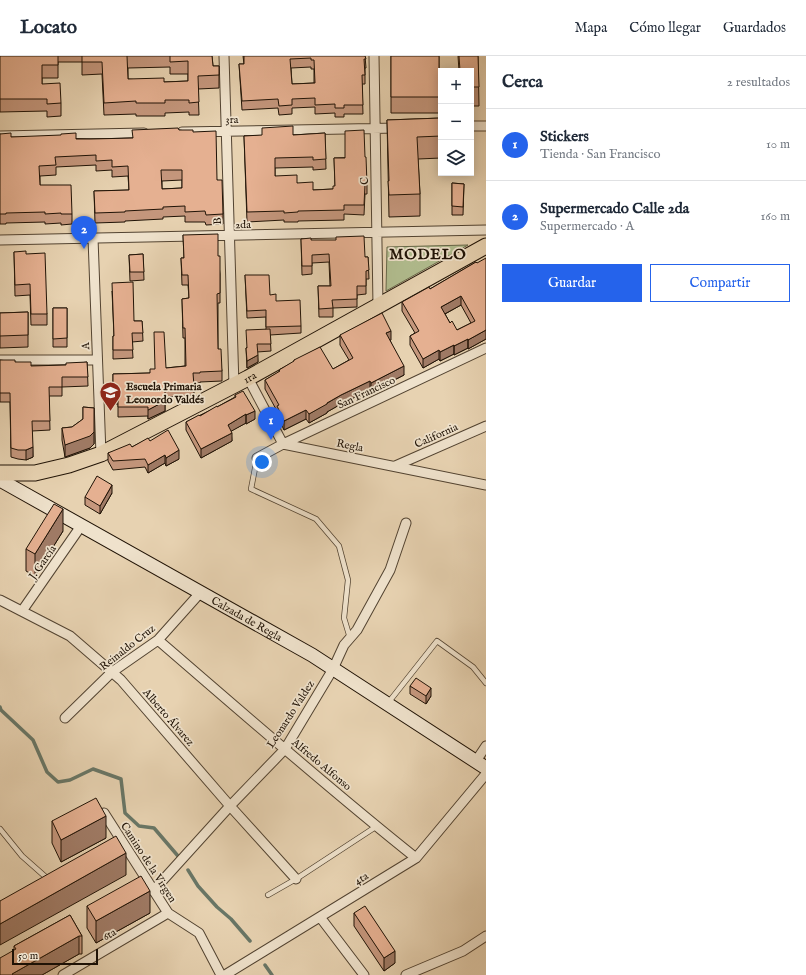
<!DOCTYPE html>
<html lang="es">
<meta charset="utf-8">
<style>
body{margin:0;font-family:"IM FELL English",serif;background:#f2f2f3;color:#1f2937}
.controls{position:absolute;right:12px;top:12px;display:grid;overflow:hidden;border-radius:0px;box-shadow:0 2px 10px #0003}
.controls button{width:36px;height:36px;display:grid;place-items:center;padding:0;border:0;border-bottom:1px solid #e0e1e3;background:#fff;color:#1f2937;font:20px sans-serif}
.scale{position:absolute;left:12px;bottom:10px;width:86px;box-sizing:border-box;padding-left:4px;border:2px solid #201306;border-top:0;font-size:11px;line-height:14px;white-space:nowrap;color:#201306;-webkit-text-stroke:3px #efe2cc;paint-order:stroke}
.you{position:absolute;left:262px;top:406px;width:14px;height:14px;margin:-10px;border:3px solid #fff;border-radius:50%;background:#1a73e8;box-shadow:0 0 0 6px #1a73e833}
.badge{display:grid;place-items:center;width:26px;height:26px;border-radius:50%;background:#2563eb;color:#fff;font-size:13px;font-weight:700}
.pin{position:absolute;translate:-50% -33px;filter:drop-shadow(0 1px 2px #0008)}
.pin::after{content:'';position:absolute;top:21px;width:14px;height:12px;background:inherit;clip-path:polygon(0 0,100% 0,50% 100%)}
.list{margin:0;padding:0;list-style:none}
h2{display:flex;justify-content:space-between;align-items:center;height:52px;margin:0;padding:0 16px;font-size:17px}
h2 small{font-size:13px;font-weight:400;color:#747a83}
.list li{display:grid;grid-template-columns:26px 1fr auto;gap:12px;align-items:center;box-sizing:border-box;height:72px;padding:0 16px;border-top:1px solid #e0e1e3}
.list b{display:block;font-size:15px;white-space:nowrap}
.list p{margin:0;font-size:13px;white-space:nowrap;color:#747a83}
.list em{font-size:13px;font-style:normal;color:#747a83}
.actions{display:flex;gap:8px;padding:12px 16px}
.actions a{flex:1;padding:9px 0;border:1px solid #2563eb;border-radius:0px;text-align:center;font-size:14px;color:#2563eb}
.actions .main{background:#2563eb;color:#fff}
.icon{flex:none;width:22px;height:22px;fill:none;stroke:currentColor;stroke-width:2;stroke-linecap:round;stroke-linejoin:round}
.map{position:relative;flex:none;width:486px;height:919px;overflow:hidden}
header{display:flex;align-items:center;gap:24px;box-sizing:border-box;height:56px;padding:0 20px;background:#fff;border-bottom:1px solid #e0e1e3}
header strong{font-size:19px}
nav{display:flex;gap:22px;margin-inline-start:auto;font-size:14px}
main{display:flex}
aside{flex:1;background:#fff}
.map>svg:first-child{display:block}
</style>
<header>
<strong>Locato</strong>
<nav><a>Mapa</a><a>Cómo llegar</a><a>Guardados</a></nav>
</header>
<main>
<div class="map">
<svg width="486" height="919" viewBox="0 0 486 919">
<rect width="100%" height="100%" fill="#e7d2b1"/>
<filter id="stains"><feTurbulence type="fractalNoise" baseFrequency=".005" numOctaves="4"/><feColorMatrix values="0 0 0 0 .2 0 0 0 0 .09 0 0 0 0 .02 0 0 0 .5 -.17"/></filter>
<radialGradient id="worn" r=".72"><stop offset=".6" stop-color="#630" stop-opacity="0"/><stop offset="1" stop-color="#630" stop-opacity=".3"/></radialGradient>
<!-- green -->
<path fill="#b1bd8f" stroke="#68684a" d="M468 189 386 235 387 191Z"/>
<g fill="none" stroke-linecap="round" stroke-linejoin="round">
<!-- stream -->
<path stroke="#687666" stroke-width="3.5" d="M0 651 1 654 33 684 47 716 58 726 70 724 93 713 121 723 125 757 139 770 154 772 178 800
M188 814 198 830 217 851 231 863 250 885
M265 909 272 919"/>
<defs>
<path id="lane" d="M257 402 251 433 316 463 339 490 348 524 344 562 350 582
M388 647 437 585 473 611 486 627
M0 773 22 800 48 823
M268 839 296 823 377 770"/>
<path id="street" d="M224 0 234 330
M374 0 378 250
M471 70H486
M182 76 398 72
M0 80 144 77
M93 182 101 398
M0 184 486 174
M0 304H97
M248 322 283 388 486 429
M257 402 283 388 486 292
M395 410 486 370
M0 544 70 580 121 624 230 750 296 823
M22 555 81 470
M158 584C244 658 328 732 416 802
M65 662 112 616 158 584 200 537
M476 705 486 690
M104 757 168 857 199 877 221 919
M153 835 230 750 285 693 333 613 344 589 357 574 390 514 406 467
M320 861 364 919
M63 919 168 857
M225 919 416 802 486 718
M406 919 463 895 486 880"/>
<g id="secondary">
<path id="s1" d="M0 424 312 599 486 712"/>
</g>
<g id="primary">
<path id="s2" d="M0 417H35L69 409 101 398 248 322 486 190"/>
</g>
</defs>
<!-- lane casing -->
<use href="#lane" stroke="#524331" stroke-width="6"/>
<!-- street casing -->
<use href="#street" stroke="#524331" stroke-width="11"/>
<!-- secondary casing -->
<use href="#secondary" stroke="#201306" stroke-width="15"/>
<!-- primary casing -->
<use href="#primary" stroke="#201306" stroke-width="17"/>
<!-- lane -->
<use href="#lane" stroke="#efe2cc" stroke-width="4.5"/>
<!-- street -->
<use href="#street" stroke="#efe2cc" stroke-width="9"/>
<!-- secondary -->
<use href="#secondary" stroke="#efe2cc" stroke-width="13"/>
<!-- primary -->
<use href="#primary" stroke="#e7d2b1" stroke-width="15"/>
</g>
<!-- wall -->
<path fill="#c5977d" stroke="#201306" fill-rule="evenodd" d="M0 0H212L213 10H219V32L198 33 199 59H189V56L165 57V60H136V58L104 59 102 18 82 19V6H58V22H42V28L61 47V60L47 61V55L0 56ZM170 11V18H188V25L164 26 128 23V12Z
M243 0H365L366 12H365V28H362L363 58H344V61H335V57L315 58V51L292 52V58L279 59 278 52 242 54 239 8H244ZM311 11V13H314V27L292 28 291 12Z
M391 0H439V57H391Z
M458 0H478L479 50H471V15H459Z
M441 62V102L418 103 420 138V160L389 161 387 64Z
M179 74 193 76 217 124 223 158V168L206 169 205 166H185V160L163 161V163L125 165V166L95 167 94 135 129 134 128 120 112 121V114L96 115V109L56 111V119L40 120V129L72 158V168L61 169V167L45 168V166L6 167V168H0V78L11 81 91 83 132 82ZM182 124V132L162 133V125Z
M325 77 326 113 313 114V111L275 112V120L297 127 313 134 333 133 335 130 334 102 365 101 367 128V138H365L364 159 344 158V164L298 165V166H284V164L247 166 244 80 293 79Z
M452 127 464 128 463 159H452Z
M183 179 218 200 220 218V247H218V293L222 315V325L200 326V327H194V339L165 341V355L148 363V360L118 361V348H113V318L150 317 166 312 185 310V282H183L182 243 189 242 188 229H182L181 202H184Z
M301 183 311 184 365 201H368L369 223H366V238L357 239V251L333 252V261H319L318 230H330L329 206 312 207V218L302 219Z
M14 196 26 198 47 258V269H31L30 239 15 240Z
M143 198 144 224 130 225 129 199Z
M476 206 486 283 468 293V292L454 299V298L440 305 439 303 423 312 410 289V280L415 277 402 255V246L430 233ZM461 249 471 267 457 274 450 267 445 258Z
M245 219 270 239 301 270V277L270 279 271 295 257 296 258 306 247 312 246 292 266 273V261L247 262Z
M112 235 134 265H142L143 285 132 286 133 302 113 303V280H114Z
M53 252H67V291H53Z
M28 256V291L0 292V257Z
M340 279 391 284H390L404 319 371 336 370 334 341 348 327 356V357L309 367 306 363 284 374 277 359V355L265 333V324L279 316V314L294 306V304L333 313 349 304 340 289Z
M0 304 15 306 31 310 66 309 87 306 88 330 62 331V340H49L50 374 32 375 33 401 26 404 18 403 11 401 10 346H0Z
M235 339 255 363 246 368V367L231 375 232 385 201 402 186 374V366L217 351 235 341Z
M83 351 94 352V388L90 392 65 401 62 384V372L72 371 83 363Z
M150 385 179 403 166 410 165 407 148 417 145 411 113 414 108 405V397L132 391Z
M112 437 100 458 85 449V441Z
M63 475 35 520 26 515V493Z
M410 630 431 640 426 648 410 638Z
M52 765 106 782 61 806 52 787Z
M87 850 150 857 96 887 87 872Z
M354 857 395 907 384 915 354 870Z
M70 859 82 880V898H79L42 919H0L14 894V890Z"/>
<!-- shaded-wall -->
<path fill="#a07b66" stroke="#201306" d="M461 240V249L441 260V251Z
M486 274V283L468 293V284Z
M391 275V284L386 286V277Z
M468 283V292L454 299V290Z
M454 289V298L440 305V296Z
M439 294V303L423 312V303Z
M258 299V306L247 312V305Z
M404 310V319L371 336V327Z
M370 325V334L341 348 327 356V357L309 367V358L341 339Z
M165 345V355L148 363V354Z
M306 354V363L284 374V365Z
M255 355V363L246 368V359Z
M246 358V367L228 377V369Z
M94 376V388L90 392 65 401V389Z
M232 377V385L201 402V393Z
M33 391V401L26 404V394Z
M179 394V403L166 410V402Z
M165 399V407L148 417V409Z
M112 429V437L100 458V450Z
M63 453V475L35 520V498Z
M431 632V640L426 648V640Z
M106 760V782L61 806V784Z
M126 797V819L0 889V868Z
M150 835V857L96 887V865Z
M79 880V898L42 919H12V918Z
M395 895V907L384 915V902Z"/>
<!-- building -->
<path fill="#e5b091" stroke="#201306" fill-rule="evenodd" d="M0 0H58V9H42V28L60 27 61 47 47 48V43H0Z
M82 0H127L128 23 164 22V26L188 25V5L170 6V0H212L213 10H219V19L198 20 199 46 189 47V44H165V47H136V45L104 47 102 6H82Z
M244 0H365L366 3H364L365 19H362L363 49H344V52H335V48L315 49V42L292 43V49L279 50 278 43 242 45 239 8H244ZM311 2V4H314L315 27 292 28 290 3Z
M391 0H439V41H391Z
M459 0H478L479 31H471V15H460Z
M441 62V80L417 81 420 138 389 139 388 125H389L387 64Z
M293 70V79L325 77 326 103 313 104V101L275 102V120L297 119V127L313 126V134L333 133V130H335L334 102H345V75L364 74 365 101H366L367 128H365L364 149H344V154L298 155V156L284 157V155L247 156 244 80 262 79V72Z
M178 72 179 74H193V76L216 75 217 124H222L223 158 206 159 205 155 185 156V150L163 151V153L125 155V156L95 157 94 135 129 134 128 110 112 111V104L96 105V99L55 101 56 109 39 110 40 129H71L72 158H61V157L45 158V156L6 157V158H0V78L11 77V81L61 79V78L76 77V83H91L133 82 132 74ZM161 114H182V132L162 133Z
M452 127 464 128 463 151 452 150Z
M218 178V200H220V237L217 238 218 293H221L222 315 200 316V317H193L194 330 165 332V345L148 354V351H118V338H113V318L150 317V313H155L154 276H164L166 312 186 310 185 272H183L182 243 189 242 188 219H182L181 202H184L183 179Z
M364 180 365 201H368L369 214 366 215V230H357V243L332 244 333 252 319 253 318 230H331L329 198 312 199V210H302L301 183 311 182V184H336V181Z
M26 195V198L45 197 47 258H31L30 228 15 229 14 196Z
M143 198 144 216H130L129 199Z
M486 202V274L468 284V283L454 290V289L440 296 439 294 423 303 410 280 419 275 402 246 429 231 430 233 476 206 477 207ZM461 240 475 265 457 274 452 265 450 267 441 251Z
M245 219H269L270 239 276 238V245L300 244 301 270 266 271V254L247 255Z
M133 226 134 265H142L143 277H132L133 294H113V280H114L112 227Z
M53 252H67V282L53 283Z
M28 256V279L0 280V257Z
M382 257 391 275 386 277 404 310 371 327 370 325 341 339 327 347V348L309 358 306 354 284 365 277 350 279 349 265 324 280 315 279 314 294 305V304L320 291 333 313 353 302 340 279Z
M270 273 271 288H257L258 299 247 305 246 292H247L246 274Z
M0 304H15V306H31V310L66 309V307L87 306 88 321H62V331H49L50 365H32L33 391 26 394H18L11 392 10 337H0Z
M243 335 255 355 246 359V358L228 369 232 377 201 393 186 366 199 359 200 360 217 350V351L236 341 235 339Z
M83 351 94 352V376L90 380 65 389 62 372 72 371 83 363Z
M168 374 179 394 166 402 165 399 148 409 145 403 113 405 108 397 130 388 132 391 148 382 150 385Z
M97 420 112 429 100 450 85 441Z
M54 448 63 453 35 498 26 493Z
M416 622 431 632 426 640 410 630Z
M96 742 106 760 61 784 52 765Z
M116 780 126 797 0 868V845Z
M141 820 150 835 96 865 87 850Z
M365 850 395 895 384 902 354 857Z
M70 859 82 880H79L12 918 13 919H0V902L16 893 14 890Z"/>
<!-- icons -->
<defs>
<symbol id="school-pin" viewBox="-11 -11 22 30"><path d="M0 17L-7.5 6A9.5 9.5 0 1 1 7.5 6Z" fill="#8f2418" stroke="#efe2cc"/><path d="M0-5L7-2L0 1L-7-2ZM-4 1L0 2.5L4 1V4Q0 6-4 4Z" fill="#fff"/></symbol>
</defs>
<g fill-rule="evenodd">
<use href="#school-pin" x="98" y="324" width="25" height="34"/>
</g>
<g text-anchor="middle" stroke-width="3.5" stroke-linejoin="round" paint-order="stroke">
<!-- street labels -->
<g font-size="11" fill="#201306" stroke="#efe2cc">
<text transform="translate(232 63) rotate(-1)" y="4">3ra</text>
<text transform="translate(364 125) rotate(-91)" y="4">C</text>
<text transform="translate(217 165) rotate(-92)" y="4">B</text>
<text transform="translate(243 168) rotate(-1)" y="4">2da</text>
<text transform="translate(85 290) rotate(-92)" y="4">A</text>
<text dy="4" stroke="none"><textPath href="#s2" startOffset="271">1ra</textPath></text>
<text transform="translate(366 336) rotate(-25)" y="4">San Francisco</text>
<text transform="translate(436 379) rotate(-24)" y="4">California</text>
<text transform="translate(350 389) rotate(11)" y="4">Regla</text>
<text transform="translate(42 506) rotate(-55)" y="4">J. García</text>
<text dy="4" stroke="none"><textPath href="#s1" startOffset="283">Calzada de Regla</textPath></text>
<text transform="translate(127 591) rotate(-38)" y="4">Reinaldo Cruz</text>
<text transform="translate(290 658) rotate(-57)" y="4">Leonardo Valdez</text>
<text transform="translate(169 661) rotate(49)" y="4">Alberto Álvarez</text>
<text transform="translate(322 708) rotate(40)" y="4">Alfredo Alfonso</text>
<text transform="translate(149 806) rotate(57)" y="4">Camino de la Virgen</text>
<text transform="translate(361 822) rotate(-31)" y="4">4ta</text>
<text transform="translate(109 878) rotate(-31)" y="4">6ta</text>
</g>
<!-- poi labels -->
<g font-size="11" font-weight="bold" fill="#201306" stroke="#efe2cc" text-anchor="start">
<text x="126" y="334">Escuela Primaria<tspan x="126" dy="13">Leonordo Valdés</tspan></text>
</g>
<!-- district labels -->
<g font-size="15" font-weight="bold" letter-spacing="1" fill="#201306" stroke="#efe2cc">
<text x="428" y="203">MODELO</text>
</g>
</g>
<rect width="100%" height="100%" filter="url(#stains)"/>
<rect width="100%" height="100%" fill="url(#worn)"/>
</svg>
<div class="controls">
<button>+</button>
<button>−</button>
<button><svg class="icon" aria-label="layers" viewBox="0 0 24 24"><path d="M12 4l9 5-9 5-9-5zM3 14l9 5 9-5"/></svg></button>
</div>
<div class="scale">50 m</div>
<div class="you"></div>
<div class="pin badge" style="left:271px;top:384px">1</div>
<div class="pin badge" style="left:84px;top:193px">2</div>
</div>
<aside>
<h2>Cerca<small>2 resultados</small></h2>
<ul class="list">
<li><span class="badge">1</span><div><b>Stickers</b><p>Tienda · San Francisco</p></div><em>10 m</em></li>
<li><span class="badge">2</span><div><b>Supermercado Calle 2da</b><p>Supermercado · A</p></div><em>160 m</em></li>
</ul>
<div class="actions"><a class="main">Guardar</a><a>Compartir</a></div>
</aside>
</main>
